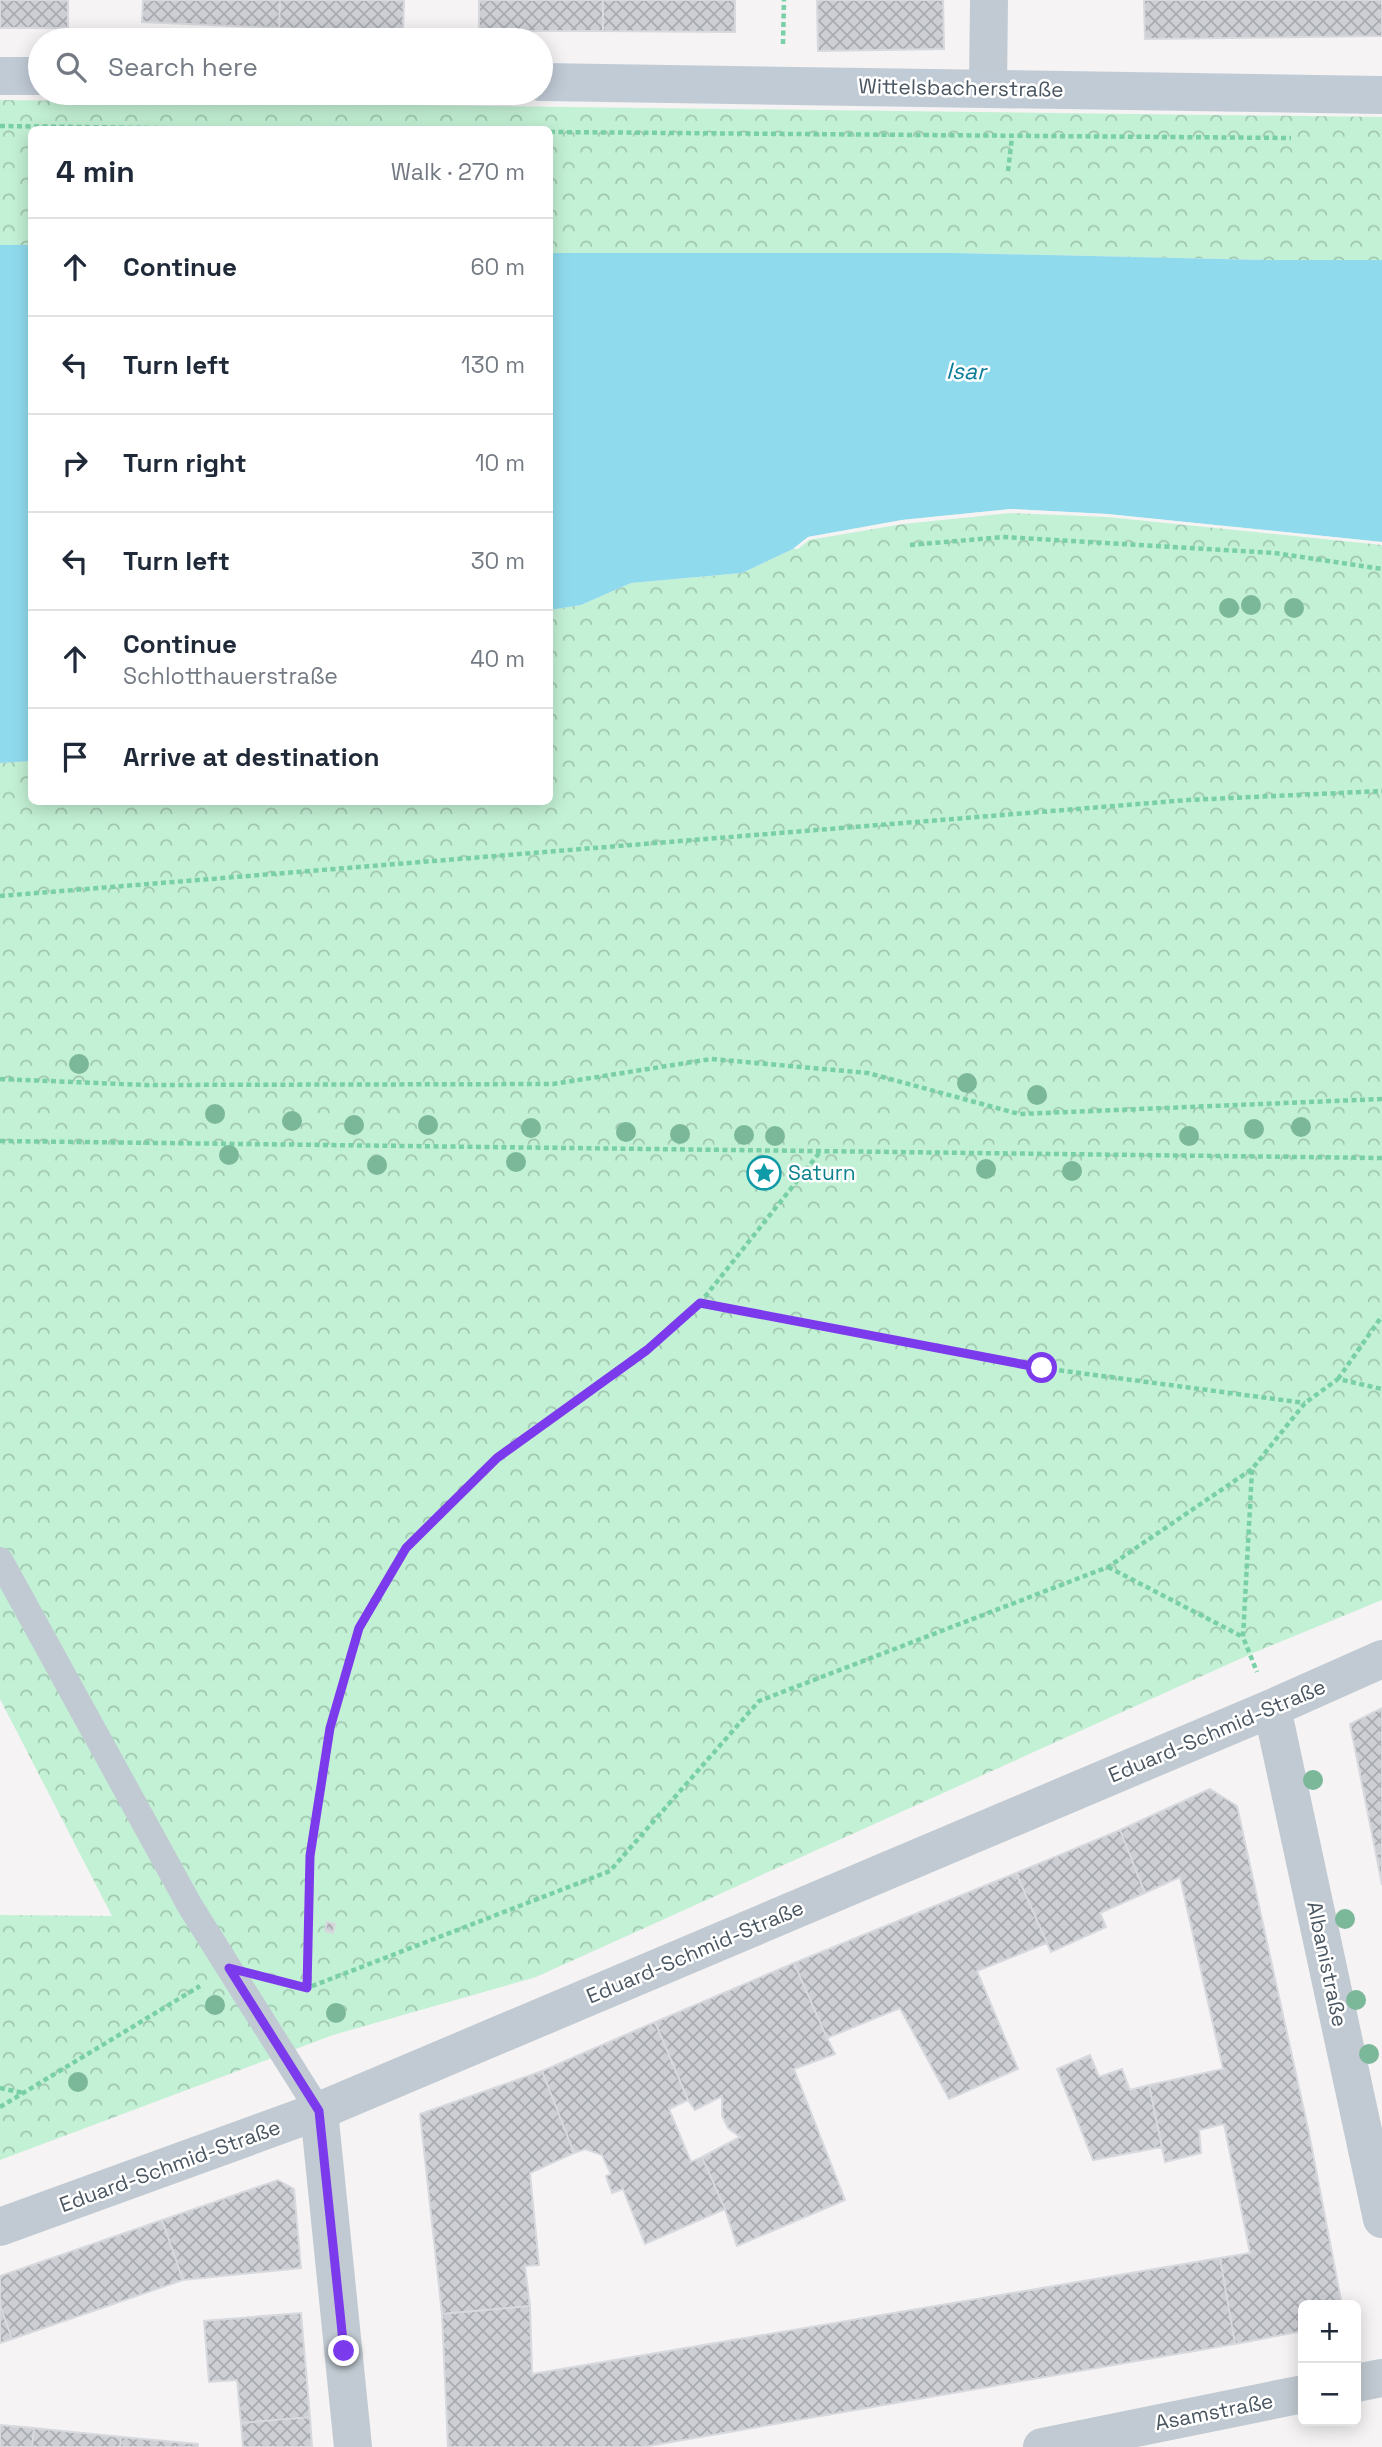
<!DOCTYPE html>
<meta charset="utf-8">
<style>
body{margin:0;font-family:"Space Grotesk",sans-serif;background:#f2f2f3;color:#1f2937}
.controls{position:absolute;right:21px;bottom:21px;display:grid;overflow:hidden;border-radius:10px;box-shadow:0 4px 18px #0003}
.controls button{width:63px;height:63px;display:grid;place-items:center;padding:0;border:0;border-bottom:2px solid #e0e1e3;background:#fff;color:#1f2937;font:35px sans-serif}
.stop{position:absolute;width:21px;height:21px;margin:-16px;border:5px solid #7c3aed;border-radius:50%;background:#fff}
.stop.end{background:#7c3aed;border-color:#fff;box-shadow:0 2px 7px #0008}
.list{margin:0;padding:0;list-style:none}
h2{display:flex;justify-content:space-between;align-items:center;height:91px;margin:0;padding:0 28px;font-size:30px}
h2 small{font-size:23px;font-weight:400;color:#747a83}
.list li{display:grid;grid-template-columns:46px 1fr auto;gap:21px;align-items:center;box-sizing:border-box;height:98px;padding:0 28px;border-top:2px solid #e0e1e3}
.list b{display:block;font-size:26px;white-space:nowrap}
.list p{margin:0;font-size:23px;white-space:nowrap;color:#747a83}
.list em{font-size:23px;font-style:normal;color:#747a83}
.icon{flex:none;width:38px;height:38px;fill:none;stroke:currentColor;stroke-width:2;stroke-linecap:round;stroke-linejoin:round}
.map{position:relative;flex:none;width:1382px;height:2447px;overflow:hidden}
.search{position:absolute;background:#fff;box-shadow:0 4px 18px #0003;left:28px;top:28px;width:525px;height:77px;display:flex;align-items:center;gap:18px;box-sizing:border-box;padding:0 24px;border-radius:38px;color:#747a83;font-size:26px}
.panel{position:absolute;background:#fff;box-shadow:0 4px 18px #0003;left:28px;top:126px;width:525px;height:679px;border-radius:10px}
.map>svg:first-child{display:block}
</style>
<div class="map">
<svg width="1382" height="2447" viewBox="0 0 1382 2447">
<defs>
<pattern id="park-crowns" width="20" height="18" patternUnits="userSpaceOnUse" patternTransform="scale(1.75)"><rect width="20" height="18" fill="#c3f1d5"/><path d="M2 6a3 3 0 1 1 6 0M12 15a3 3 0 1 1 6 0" fill="none" stroke="#a0c6b0"/></pattern>
<pattern id="building-cross-hatch" width="8" height="8" patternUnits="userSpaceOnUse" patternTransform="scale(1.75)"><rect width="8" height="8" fill="#cdcfd5"/><path d="M0 0l8 8M0 8l8-8" fill="none" stroke="#a8abb0"/></pattern>
</defs>
<rect width="100%" height="100%" fill="#f5f3f3"/>
<!-- park -->
<path fill="url(#park-crowns)" d="M0 100 1382 117V260H1266L955 253H550V130H32L31 245H0Z
M1011 509 1107 514 1382 542V1600L1253 1653 536 1977 333 2035 0 2160V1915L112 1916 0 1699V763L31 761 32 802H550V610L581 605 631 583 742 573 793 549 808 537 902 520Z"/>
<!-- water -->
<path fill="#90daee" d="M0 245H31L32 761 0 763Z
M550 253H955L1266 260H1382V542L1107 514 1011 509 902 520 808 537 793 549 742 573 631 583 581 605 550 610Z"/>
<!-- pier -->
<path fill="#f5f3f3" d="M1011 509 1107 514 1382 542V545L1107 517 1011 513 903 524 809 540 798 549H793L808 537 902 520Z"/>
<!-- building -->
<path fill="url(#building-cross-hatch)" stroke="#d7d9de" stroke-width="2" d="M0 0H68V28H0Z
M143 0H280L279 28 142 22Z
M280 0H404L403 32 279 28Z
M479 0H603V31H479Z
M603 0H735V32L603 31Z
M817 0H943L944 49 818 51Z
M1144 0H1382V36L1145 39Z
M1382 1708V1853L1376 1854 1350 1724Z
M1210 1789 1237 1806 1309 2133 1342 2305H1303V2331L1235 2344 1220 2258 1250 2253 1224 2124 1199 2130 1201 2153 1165 2162 1149 2085 1223 2069 1180 1877 1145 1893 1120 1830Z
M1120 1830 1145 1893 1100 1913 1106 1927 1051 1952 1016 1873Z
M1382 1853V1885L1376 1854Z
M1016 1873 1047 1943 977 1971 1018 2069 949 2099 900 2008 827 2038 794 1963Z
M327 1922 335 1924 333 1933 325 1931Z
M794 1963 827 2038 835 2054 794 2069 845 2200 737 2246 725 2209 702 2157 740 2137 728 2128 722 2116V2096L695 2110 688 2100 655 2022Z
M655 2022 688 2100 669 2109 691 2162 702 2157 725 2209 645 2244 623 2189 612 2193 606 2176 611 2174 602 2155 585 2149 574 2153 542 2071Z
M1090 2055 1099 2077 1122 2069 1130 2090 1149 2085 1162 2147 1093 2160 1057 2069Z
M542 2071 574 2153 530 2173 539 2265 525 2266 530 2306 442 2314 420 2114Z
M278 2180 294 2189 301 2268 183 2280 162 2220Z
M162 2220 183 2280 12 2339 0 2305V2276Z
M1220 2258 1235 2344 643 2447H448L442 2314 530 2306 532 2374Z
M0 2305 12 2339 0 2343Z
M301 2313 310 2417 241 2423 237 2380 209 2382 204 2321Z
M310 2417 312 2447H243L241 2423Z
M0 2425 34 2428 32 2447H0Z
M34 2428 121 2437 120 2447H32Z
M121 2437 198 2444V2447H120Z"/>
<g fill="none" stroke-linecap="round" stroke-linejoin="round">
<!-- path -->
<path stroke="#7ad0a6" stroke-width="4.5" stroke-dasharray="5 3.5" stroke-linecap="butt" d="M783 44 784 0
M0 126 313 130
M550 132 1291 138
M1008 171 1012 137
M910 545 1003 537 1274 553 1382 569
M0 896 1188 800 1382 791
M0 1079 145 1085 553 1084 711 1059 868 1073 1019 1114 1382 1099
M0 1141 1382 1158
M700 1303 1042 1368 1305 1403
M1338 1379 1382 1316
M1252 1470 1243 1637 1257 1672
M1108 1567 1243 1637
M279 1981 307 1988 610 1871 759 1701 1108 1567 1252 1469 1305 1403 1338 1379 1382 1389
M307 1988 310 1856 330 1728 359 1628 406 1548 497 1458 647 1350 700 1303 820 1152
M0 2088 24 2093
M0 2107 200 1986"/>
<!-- lane -->
<path stroke="#c1cad2" stroke-width="26" d="M0 1560 190 1906 319 2111"/>
<!-- street -->
<path stroke="#c1cad2" stroke-width="38" d="M988 88 989 0
M1272 1708 1382 2219
M319 2111 353 2447
M0 2227 319 2111 1272 1708 1382 1659
M1356 2383 1382 2378
M1042 2447 1303 2394"/>
<!-- secondary -->
<path stroke="#c1cbd6" stroke-width="38" d="M0 76H40
M541 82 1382 95"/>
</g>
<!-- trees -->
<g fill="#7bb799">
<circle cx="1251" cy="605" r="10"/>
<circle cx="1229" cy="608" r="10"/>
<circle cx="1294" cy="608" r="10"/>
<circle cx="79" cy="1064" r="10"/>
<circle cx="967" cy="1083" r="10"/>
<circle cx="1037" cy="1095" r="10"/>
<circle cx="215" cy="1114" r="10"/>
<circle cx="292" cy="1121" r="10"/>
<circle cx="354" cy="1125" r="10"/>
<circle cx="428" cy="1125" r="10"/>
<circle cx="1301" cy="1127" r="10"/>
<circle cx="531" cy="1128" r="10"/>
<circle cx="1254" cy="1129" r="10"/>
<circle cx="626" cy="1132" r="10"/>
<circle cx="680" cy="1134" r="10"/>
<circle cx="744" cy="1135" r="10"/>
<circle cx="775" cy="1136" r="10"/>
<circle cx="1189" cy="1136" r="10"/>
<circle cx="229" cy="1155" r="10"/>
<circle cx="516" cy="1162" r="10"/>
<circle cx="377" cy="1165" r="10"/>
<circle cx="986" cy="1169" r="10"/>
<circle cx="1072" cy="1171" r="10"/>
<circle cx="1313" cy="1780" r="10"/>
<circle cx="1345" cy="1919" r="10"/>
<circle cx="1356" cy="2000" r="10"/>
<circle cx="215" cy="2005" r="10"/>
<circle cx="336" cy="2013" r="10"/>
<circle cx="1369" cy="2054" r="10"/>
<circle cx="78" cy="2082" r="10"/>
</g>
<g fill="none" stroke-linecap="round" stroke-linejoin="round">
<!-- route -->
<path stroke="#7c3aed" stroke-width="9" d="M344 2351 319 2111 229 1968 307 1988 310 1856 330 1728 359 1628 406 1548 497 1458 647 1350 700 1303 1042 1368"/>
</g>
<!-- icons -->
<defs>
<symbol id="sight-ring" viewBox="-11 -11 22 22"><circle r="9.5" fill="#fff" stroke="#0f9aa8" stroke-width="1.5"/><path d="M0-6L1.8-2.2L6-1.7L2.9 1.2L3.7 5.4L0 3.3L-3.7 5.4L-2.9 1.2L-6-1.7L-1.8-2.2Z" fill="#0f9aa8"/></symbol>
</defs>
<g fill-rule="evenodd">
<use href="#sight-ring" x="745" y="1154" width="38" height="38"/>
</g>
<g text-anchor="middle" stroke-width="5" stroke-linejoin="round" paint-order="stroke">
<!-- street labels -->
<g font-size="21" fill="#4a5661" stroke="#fff">
<text transform="translate(961 88) rotate(1)" y="7">Wittelsbacherstraße</text>
<text transform="translate(1217 1731) rotate(-23)" y="7">Eduard-Schmid-Straße</text>
<text transform="translate(695 1952) rotate(-23)" y="7">Eduard-Schmid-Straße</text>
<text transform="translate(1327 1964) rotate(78)" y="7">Albanistraße</text>
<text transform="translate(170 2166) rotate(-20)" y="7">Eduard-Schmid-Straße</text>
<text transform="translate(1214 2412) rotate(-11)" y="7">Asamstraße</text>
</g>
<!-- culture labels -->
<g font-size="21" fill="#0d838f" stroke="#fff" text-anchor="start">
<text x="788" y="1180">Saturn</text>
</g>
<!-- water labels -->
<g font-size="23" font-style="italic" fill="#0c7c9b" stroke="#fff">
<text transform="translate(966 371) rotate(1)" y="8">Isar</text>
</g>
</g>
</svg>
<div class="controls">
<button>+</button>
<button>−</button>
</div>
<div class="stop" style="left:1042px;top:1368px"></div>
<div class="stop end" style="left:344px;top:2351px"></div>
<div class="search"><svg class="icon" aria-label="search" viewBox="0 0 24 24"><circle cx="10" cy="10" r="6"/><path d="M15 15l6 6"/></svg>Search here</div>
<section class="panel">
<h2>4 min<small>Walk · 270 m</small></h2>
<ul class="list">
<li><svg class="icon" aria-label="ahead" viewBox="0 0 24 24"><path d="M12 20V5M6 11l6-6 6 6"/></svg><div><b>Continue</b></div><em>60 m</em></li>
<li><svg class="icon" aria-label="left" viewBox="0 0 24 24"><path d="M17 20v-9H6M10 6l-5 5 5 5"/></svg><div><b>Turn left</b></div><em>130 m</em></li>
<li><svg class="icon" aria-label="right" viewBox="0 0 24 24"><path d="M7 20v-9h11M14 6l5 5-5 5"/></svg><div><b>Turn right</b></div><em>10 m</em></li>
<li><svg class="icon" aria-label="left" viewBox="0 0 24 24"><path d="M17 20v-9H6M10 6l-5 5 5 5"/></svg><div><b>Turn left</b></div><em>30 m</em></li>
<li><svg class="icon" aria-label="ahead" viewBox="0 0 24 24"><path d="M12 20V5M6 11l6-6 6 6"/></svg><div><b>Continue</b><p>Schlotthauerstraße</p></div><em>40 m</em></li>
<li><svg class="icon" aria-label="arrive" viewBox="0 0 24 24"><path d="M6 21V4h12l-3 4 3 4H6"/></svg><div><b>Arrive at destination</b></div></li>
</ul>
</section>
</div>
